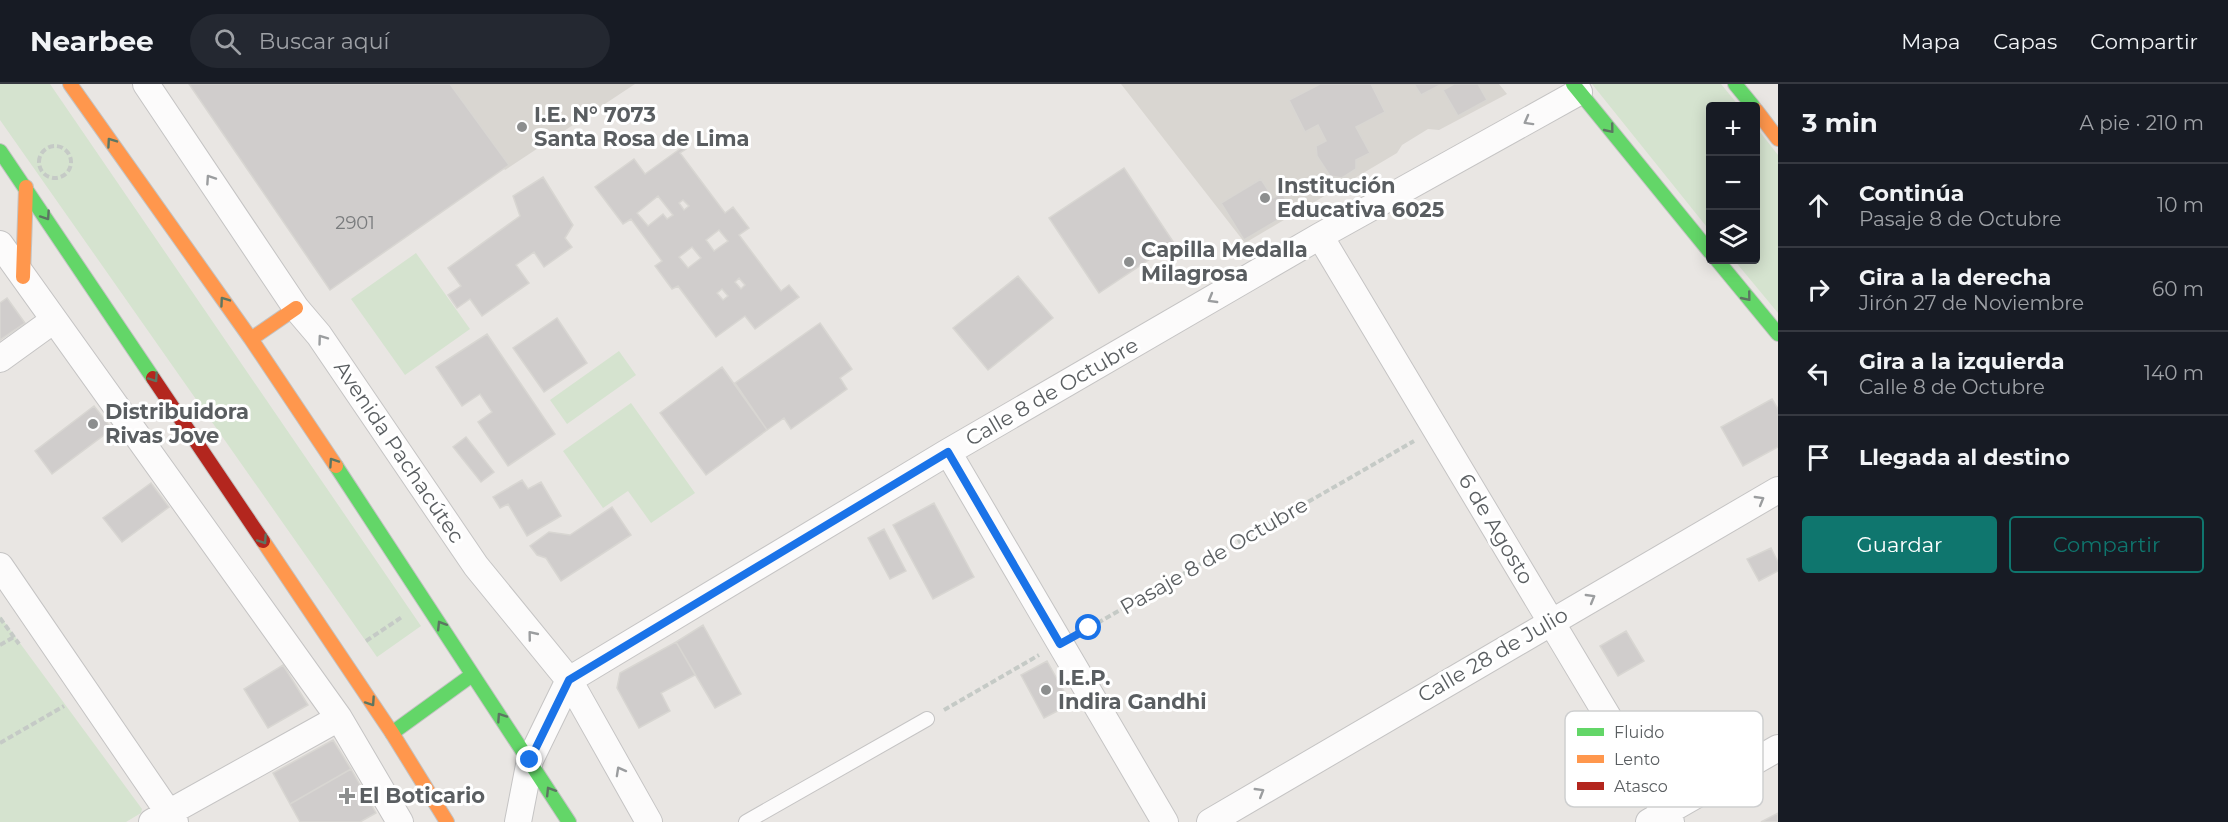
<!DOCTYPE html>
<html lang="es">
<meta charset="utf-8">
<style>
body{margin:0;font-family:Montserrat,sans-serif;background:#242831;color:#f1f3f6}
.controls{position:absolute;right:18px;top:18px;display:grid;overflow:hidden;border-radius:6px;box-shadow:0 3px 15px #0003}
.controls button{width:54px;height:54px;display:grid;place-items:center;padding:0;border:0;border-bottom:2px solid #363941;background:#171b24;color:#f1f3f6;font:30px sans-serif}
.stop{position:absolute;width:18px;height:18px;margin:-14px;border:4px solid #1a73e8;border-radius:50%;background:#fff}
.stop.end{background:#1a73e8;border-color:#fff;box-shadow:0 2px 6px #0008}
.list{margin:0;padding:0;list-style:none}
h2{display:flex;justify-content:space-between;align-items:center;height:78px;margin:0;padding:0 24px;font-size:26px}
h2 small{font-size:20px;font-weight:400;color:#9ea1a6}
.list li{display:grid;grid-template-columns:39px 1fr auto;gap:18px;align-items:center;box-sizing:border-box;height:84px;padding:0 24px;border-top:2px solid #363941}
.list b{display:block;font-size:22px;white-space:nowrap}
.list p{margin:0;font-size:20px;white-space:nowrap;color:#9ea1a6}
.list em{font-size:20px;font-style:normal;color:#9ea1a6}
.actions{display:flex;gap:12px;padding:18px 24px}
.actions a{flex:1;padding:14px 0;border:2px solid #0f766e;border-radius:6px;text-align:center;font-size:21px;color:#0f766e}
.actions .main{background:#0f766e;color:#fff}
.icon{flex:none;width:33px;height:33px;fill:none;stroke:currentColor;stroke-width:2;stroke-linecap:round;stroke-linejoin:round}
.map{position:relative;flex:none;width:1778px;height:738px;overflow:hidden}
header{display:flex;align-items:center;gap:36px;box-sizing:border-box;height:84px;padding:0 30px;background:#171b24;border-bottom:2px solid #363941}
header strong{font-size:28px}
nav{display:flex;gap:33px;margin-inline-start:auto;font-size:21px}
.search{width:420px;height:54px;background:#242831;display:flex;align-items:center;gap:15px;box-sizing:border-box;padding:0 21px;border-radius:33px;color:#9ea1a6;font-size:22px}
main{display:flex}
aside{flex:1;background:#171b24}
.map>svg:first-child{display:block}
</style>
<header>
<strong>Nearbee</strong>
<div class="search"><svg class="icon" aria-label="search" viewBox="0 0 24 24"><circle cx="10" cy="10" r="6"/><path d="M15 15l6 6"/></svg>Buscar aquí</div>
<nav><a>Mapa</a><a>Capas</a><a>Compartir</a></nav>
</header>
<main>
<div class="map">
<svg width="1778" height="738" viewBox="0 0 1778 738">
<rect width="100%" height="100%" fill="#e9e6e3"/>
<!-- education -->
<path fill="#d9d6d1" d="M442 0H635L505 86Z
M1121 0H1499L1507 10 1439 46 1428 45 1402 61 1397 69 1245 159Z"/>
<!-- green -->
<path fill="#d5e3cf" d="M0 0H50L421 542 377 573 0 36Z
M1592 0H1721L1739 22H1710V147Z
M1756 43 1778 71V229L1734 176H1756Z
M416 169 470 245 405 291 351 215Z
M619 267 636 291 567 340 550 316Z
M631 319 695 409 651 439 628 407 603 424 563 367Z
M0 532 142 725 141 729 126 738H0Z"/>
<!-- building -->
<path fill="#d0cdcc" stroke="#d8d6d2" stroke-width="1.5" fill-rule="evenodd" d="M189 0H450L509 81 330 206Z
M1320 0H1371L1385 28 1356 43 1370 69 1356 76V85L1342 94 1330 92 1317 72 1316 62 1326 57 1318 41 1305 48 1289 16Z
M1414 0H1442L1421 11Z
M1454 0H1478L1487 16 1458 32 1443 6Z
M684 62 686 65 680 69 725 129 733 123 749 144 739 151 781 207 789 201 799 213 755 245 745 232 716 253 678 202 672 205 655 182 662 177 631 135 623 140 595 103 634 75 645 90ZM658 112 673 131 667 135 663 130 648 142 637 129ZM683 116 689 122 684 126 679 119ZM719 146 728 157 714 167 706 156ZM692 163 701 174 688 184 679 173ZM739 194 745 201 741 205 735 198ZM722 205 728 212 723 216 717 209Z
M1124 84 1174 159 1099 209 1049 134Z
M543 93 573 141 565 154 572 163 544 183 534 168 516 181 529 199 482 232 470 215 457 224 448 211 461 202 448 184 520 132 513 112Z
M1261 95 1273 114 1282 109 1293 127 1244 156 1221 119Z
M1018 192 1053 234 988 286 953 244Z
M7 214 25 239 0 256V219Z
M557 234 587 279 544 308 513 264Z
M820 239 852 285 840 294 847 305 791 345 784 334 767 346 735 299Z
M487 250 555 350 508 382 478 338 492 328 480 310 462 322 436 283Z
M722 283 767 346 706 391 660 329Z
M1772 315 1778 325V363L1743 382 1721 343Z
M94 322 112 345 52 390 35 367Z
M466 353 494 388 481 398 453 363Z
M522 396 528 405 541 398 561 432 527 452 508 420 500 424 493 413Z
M151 399 169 423 122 458 103 434Z
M934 419 974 493 933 515 893 441Z
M612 423 631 451 561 497 546 474 537 471 530 462 549 448 570 451Z
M884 445 906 487 890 495 868 454Z
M1771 464 1778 478V487L1759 497 1747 475Z
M703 541 741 610 715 624 676 558Z
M1626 547 1644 577 1618 592 1600 562Z
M676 558 695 591 661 609 670 627 639 644 617 604 620 589Z
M1047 577 1071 620 1044 634 1021 591Z
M283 581 308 621 268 644 244 605Z
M333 656 351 685 290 720 273 689Z
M351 685 376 729 360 738H300L290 720Z
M1778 729V738H1761Z"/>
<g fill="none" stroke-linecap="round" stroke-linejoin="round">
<defs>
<path id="lane" d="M746 738 927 635"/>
<path id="street" d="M146 0 296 224 319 251 476 482 569 596 649 738
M1320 152 1671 738
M0 160 339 634 400 738
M0 275 54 236
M948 368 1165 738
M0 482 175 738
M152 738 339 634
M518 738 530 676 569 596 948 368 1320 152 1579 8
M1210 738 1778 406
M1649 738 1778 664"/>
<path id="fast" d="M1573 0 1710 168
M1735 0 1753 22
M0 67 153 294
M1717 176 1778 250
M336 382 569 738
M392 649 472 591"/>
<path id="slow" d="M70 0 251 255 336 382
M1756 26 1778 55
M23 193 26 103
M251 255 296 224
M263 457 392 649 447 738"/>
<path id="jam" d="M153 294 263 457"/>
</defs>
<!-- lane casing -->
<use href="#lane" stroke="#c5c4c4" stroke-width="16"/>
<!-- street casing -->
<use href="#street" stroke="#c5c4c4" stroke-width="28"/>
<!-- fast casing -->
<use href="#fast" stroke="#c3c3c3" stroke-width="16"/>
<!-- slow casing -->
<use href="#slow" stroke="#c3c3c3" stroke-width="16"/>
<!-- jam casing -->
<use href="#jam" stroke="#c3c3c3" stroke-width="16"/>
<!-- path -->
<path stroke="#c5cac6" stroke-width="4" stroke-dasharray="6 3" stroke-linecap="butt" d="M39 78a16 16 0 1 1 32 0a16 16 0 1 1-32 0Z
M0 534 19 560
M1082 548 1414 357
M366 557 402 533
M0 561 14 553
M944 626 1039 571
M0 659 64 622"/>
<!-- lane -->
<use href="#lane" stroke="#fcfbfb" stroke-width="14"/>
<!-- street -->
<use href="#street" stroke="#fcfbfb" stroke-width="26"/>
<!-- fast -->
<use href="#fast" stroke="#63d668" stroke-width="14"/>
<!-- slow -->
<use href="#slow" stroke="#ff974d" stroke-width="14"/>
<!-- jam -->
<use href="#jam" stroke="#b3261e" stroke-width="14"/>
</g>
<!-- one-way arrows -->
<defs><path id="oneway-chevron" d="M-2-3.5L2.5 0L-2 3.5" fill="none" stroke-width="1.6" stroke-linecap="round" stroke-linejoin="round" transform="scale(1.5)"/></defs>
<g stroke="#9b9d9f">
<use href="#oneway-chevron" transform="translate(1528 37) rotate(151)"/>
<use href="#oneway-chevron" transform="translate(210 95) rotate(-124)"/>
<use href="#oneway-chevron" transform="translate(1212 215) rotate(150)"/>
<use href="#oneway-chevron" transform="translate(322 255) rotate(-126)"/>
<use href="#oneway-chevron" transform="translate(1760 416) rotate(-30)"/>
<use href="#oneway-chevron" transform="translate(1591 514) rotate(-30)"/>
<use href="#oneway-chevron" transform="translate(532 551) rotate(-129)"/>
<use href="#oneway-chevron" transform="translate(620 687) rotate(-119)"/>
<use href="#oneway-chevron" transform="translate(1260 708) rotate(-31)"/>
</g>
<g stroke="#5c7662">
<use href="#oneway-chevron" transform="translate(1610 45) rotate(51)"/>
<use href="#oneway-chevron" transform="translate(111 58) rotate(-125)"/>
<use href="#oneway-chevron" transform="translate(46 132) rotate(56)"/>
<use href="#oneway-chevron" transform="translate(1747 213) rotate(51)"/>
<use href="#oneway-chevron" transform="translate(224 217) rotate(-125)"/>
<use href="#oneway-chevron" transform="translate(154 294) rotate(56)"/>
<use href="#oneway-chevron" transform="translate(333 378) rotate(-124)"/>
<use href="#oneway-chevron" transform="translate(263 456) rotate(56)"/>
<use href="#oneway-chevron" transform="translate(441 541) rotate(-122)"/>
<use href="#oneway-chevron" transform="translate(371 618) rotate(56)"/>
<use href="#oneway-chevron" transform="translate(501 633) rotate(-124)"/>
<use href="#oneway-chevron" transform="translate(550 707) rotate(-122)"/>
</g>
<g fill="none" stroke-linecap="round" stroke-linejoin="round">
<!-- route -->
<path stroke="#1a73e8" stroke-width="8" d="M530 676 569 596 948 368 1060 560 1089 544"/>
</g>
<!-- markers -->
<g fill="#8c8e8e" stroke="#fff" stroke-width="2">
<circle cx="522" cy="43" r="6"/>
<circle cx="1265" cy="114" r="6"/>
<circle cx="1129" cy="178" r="6"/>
<circle cx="93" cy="340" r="6"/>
<circle cx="1046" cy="606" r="6"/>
<path d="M344 703h6v6h6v6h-6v6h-6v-6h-6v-6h6z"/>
</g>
<g text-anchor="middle" stroke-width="6" stroke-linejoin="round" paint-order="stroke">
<!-- number labels -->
<g font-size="18" fill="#797b7d">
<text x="355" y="145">2901</text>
</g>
<!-- poi labels -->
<g font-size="21" font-weight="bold" fill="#5a5e61" stroke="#fff" text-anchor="start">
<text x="534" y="38">I.E. N° 7073<tspan x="534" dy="24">Santa Rosa de Lima</tspan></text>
<text x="1277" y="109">Institución<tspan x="1277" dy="24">Educativa 6025</tspan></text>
<text x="1141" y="173">Capilla Medalla<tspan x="1141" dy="24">Milagrosa</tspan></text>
<text x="105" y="335">Distribuidora<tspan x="105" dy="24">Rivas Jove</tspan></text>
<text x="1058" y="601">I.E.P.<tspan x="1058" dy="24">Indira Gandhi</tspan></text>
<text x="359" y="719">El Boticario</text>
</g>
<!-- street labels -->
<g font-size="21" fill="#5a5e61" stroke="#fff">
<text transform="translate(1052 308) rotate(-30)" y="7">Calle 8 de Octubre</text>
<text transform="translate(399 368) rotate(56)" y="7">Avenida Pachacútec</text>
<text transform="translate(1496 445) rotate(59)" y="7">6 de Agosto</text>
<text transform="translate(1214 472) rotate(-30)" y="7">Pasaje 8 de Octubre</text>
<text transform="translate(1493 571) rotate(-30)" y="7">Calle 28 de Julio</text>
</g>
</g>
<!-- legend -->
<rect x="1565" y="627" width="198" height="96" rx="9" fill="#fff" stroke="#cecfd0" stroke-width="1.5"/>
<rect x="1577" y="644" width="27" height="8" fill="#63d668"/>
<rect x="1577" y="671" width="27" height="8" fill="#ff974d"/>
<rect x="1577" y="698" width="27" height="8" fill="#b3261e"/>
<g font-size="16" fill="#5a5e61">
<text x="1614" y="654">Fluido</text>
<text x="1614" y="681">Lento</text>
<text x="1614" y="708">Atasco</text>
</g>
</svg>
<div class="controls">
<button>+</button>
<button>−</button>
<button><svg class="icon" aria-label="layers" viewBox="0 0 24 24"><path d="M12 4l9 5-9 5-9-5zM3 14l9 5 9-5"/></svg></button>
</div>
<div class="stop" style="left:1089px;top:544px"></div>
<div class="stop end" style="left:530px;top:676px"></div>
</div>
<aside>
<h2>3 min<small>A pie · 210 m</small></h2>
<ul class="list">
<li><svg class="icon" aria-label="ahead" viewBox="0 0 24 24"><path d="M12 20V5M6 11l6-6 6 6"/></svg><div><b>Continúa</b><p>Pasaje 8 de Octubre</p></div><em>10 m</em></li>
<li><svg class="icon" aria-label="right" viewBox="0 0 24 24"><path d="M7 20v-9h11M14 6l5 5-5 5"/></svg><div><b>Gira a la derecha</b><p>Jirón 27 de Noviembre</p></div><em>60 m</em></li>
<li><svg class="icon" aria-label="left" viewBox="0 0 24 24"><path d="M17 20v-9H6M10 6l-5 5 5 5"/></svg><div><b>Gira a la izquierda</b><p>Calle 8 de Octubre</p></div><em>140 m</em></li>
<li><svg class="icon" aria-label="arrive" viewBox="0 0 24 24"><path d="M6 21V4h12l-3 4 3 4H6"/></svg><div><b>Llegada al destino</b></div></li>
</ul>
<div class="actions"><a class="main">Guardar</a><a>Compartir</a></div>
</aside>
</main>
